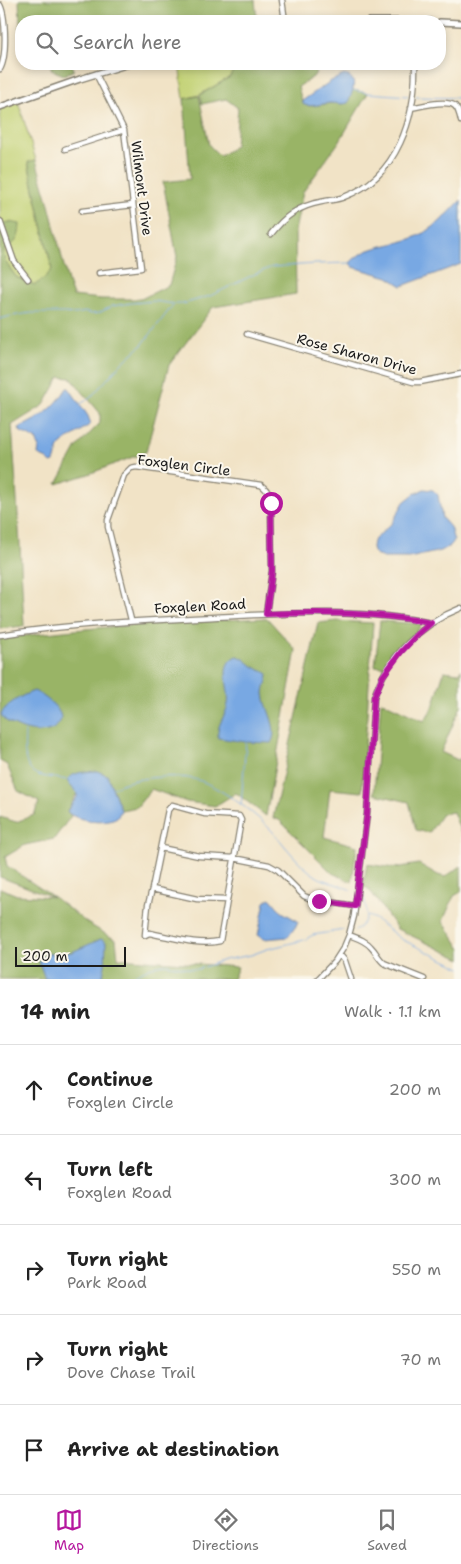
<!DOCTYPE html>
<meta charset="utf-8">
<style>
body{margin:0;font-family:"Shantell Sans",sans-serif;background:#f2f2f2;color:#222}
.scale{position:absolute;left:15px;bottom:12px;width:111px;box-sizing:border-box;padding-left:5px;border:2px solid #1c1c1c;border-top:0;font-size:14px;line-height:18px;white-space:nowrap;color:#1c1c1c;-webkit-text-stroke:4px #fbf7ec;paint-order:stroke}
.stop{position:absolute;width:15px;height:15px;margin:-11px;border:4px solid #b5179e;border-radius:50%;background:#fff}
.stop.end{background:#b5179e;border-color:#fff;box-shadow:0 1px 5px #0008}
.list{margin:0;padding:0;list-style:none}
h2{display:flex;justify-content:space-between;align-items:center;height:65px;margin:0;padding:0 20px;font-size:21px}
h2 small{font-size:16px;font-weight:400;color:#767676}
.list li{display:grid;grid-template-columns:32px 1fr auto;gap:15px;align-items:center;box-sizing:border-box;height:90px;padding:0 20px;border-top:1px solid #e0e0e0}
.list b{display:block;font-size:19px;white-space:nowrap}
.list p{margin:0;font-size:16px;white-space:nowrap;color:#767676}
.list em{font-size:16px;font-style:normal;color:#767676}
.icon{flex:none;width:28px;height:28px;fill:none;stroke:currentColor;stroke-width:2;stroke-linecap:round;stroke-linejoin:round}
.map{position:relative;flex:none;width:461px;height:979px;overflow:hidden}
.search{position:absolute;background:#fff;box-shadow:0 2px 8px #0003;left:15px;right:15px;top:15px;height:55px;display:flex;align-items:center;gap:12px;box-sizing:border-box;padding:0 18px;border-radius:20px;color:#767676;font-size:19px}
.sheet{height:515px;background:#fff}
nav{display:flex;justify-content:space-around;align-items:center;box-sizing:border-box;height:70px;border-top:1px solid #e0e0e0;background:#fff;font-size:14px;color:#767676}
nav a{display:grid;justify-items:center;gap:2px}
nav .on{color:#b5179e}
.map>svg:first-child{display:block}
</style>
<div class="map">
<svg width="461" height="979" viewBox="0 0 461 979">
<rect width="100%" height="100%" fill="#fbf7ec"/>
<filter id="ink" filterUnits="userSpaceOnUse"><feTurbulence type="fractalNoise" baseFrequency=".02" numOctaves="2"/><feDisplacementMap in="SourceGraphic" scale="10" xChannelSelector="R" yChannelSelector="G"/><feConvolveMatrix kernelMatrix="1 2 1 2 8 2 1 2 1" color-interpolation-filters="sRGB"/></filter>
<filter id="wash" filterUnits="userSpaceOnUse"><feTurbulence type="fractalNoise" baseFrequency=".0096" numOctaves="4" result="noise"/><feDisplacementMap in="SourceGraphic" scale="20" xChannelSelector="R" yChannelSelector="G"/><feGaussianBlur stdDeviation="1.12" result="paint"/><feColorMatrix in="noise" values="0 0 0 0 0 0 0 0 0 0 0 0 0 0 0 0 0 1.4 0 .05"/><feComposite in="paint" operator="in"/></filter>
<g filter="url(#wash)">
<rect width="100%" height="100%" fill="#f1e3c6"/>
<!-- green -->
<path fill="#c2d274" stroke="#6f7748" d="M179 64H236L230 77 199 95 184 99Z
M18 101 36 160 28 163 52 270 46 278 35 285 16 277 5 261 0 224V107Z"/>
<!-- forest -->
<path fill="#99b466" stroke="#5a6841" d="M19 0H255L257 21H187L176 20 175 21H21V51Z
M50 64H72L74 70 64 75 52 70Z
M236 64H322L313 77 298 87 302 101 309 106 333 103 344 104 353 90 368 93 339 142 303 192 295 231 296 294 213 307 169 365 146 452 86 475 57 484 77 447 100 423V413L71 378 60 377 44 405 12 425 20 545 24 626 0 629V224L9 222 20 224C19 240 17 242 4 250L5 261 16 277 35 285 45 278 52 269 28 162 36 160 48 201 68 282 73 296 101 299H141L169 285 177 257 163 182 190 179 184 99 199 96 209 145 220 156 235 146 238 108 226 99 202 104 200 95 230 77Z
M267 618 296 650 266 816 236 793 215 806 187 802 151 789 137 807 121 810 107 775 75 790 77 793 67 811 71 816 54 839 25 845 5 857 7 866 55 898 87 923 116 940 118 958 238 967 233 979H0V888L17 895 53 897 0 877V817L16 822 34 815 39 802 18 791 7 765 0 761V639C88 626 178 622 267 618Z
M337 621 373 623 362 792 330 789 324 837 357 846 352 882 332 873 279 820 273 818 318 623Z
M380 621 422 624 417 631 394 653 384 667 375 666Z
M461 669V706L441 752 458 760 461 758V833L453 812 442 814 429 833 416 830 409 802 374 794 381 701 424 721 433 707 444 671 459 673Z
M367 864 394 868 419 864 438 875 445 877 461 866V892L454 896 443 921 461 949V959L397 929 369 889 363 886Z"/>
<!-- water -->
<path fill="#78a8e3" stroke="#4a6280" d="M344 75C360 77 352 93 348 103 342 105 336 103 330 103 321 104 313 107 304 105L302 101 331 81Z
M461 200V264L402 286 388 277 353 267 350 263C365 245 393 246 413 238 433 231 447 215 461 200Z
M67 388H69L88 416 91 424 65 441 60 445 54 462 51 463 47 459 38 455 39 447 36 439 21 432 19 428C42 417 54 409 67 388Z
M424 489 433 490 438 495 442 518 450 527 454 541 450 546 441 551 409 558H384L378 556 373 552 372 547 373 541 392 523 404 502 414 494Z
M237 656C246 658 248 664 256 668 260 671 264 671 268 674 268 681 264 687 264 693 265 709 280 729 271 743L246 742 218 738C216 725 226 716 228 704 231 690 217 663 237 656Z
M34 691C43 695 66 711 60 722 51 737 27 732 16 726 9 723 4 721 1 714 7 703 23 695 34 691Z
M97 771 107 775 121 810C120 812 119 815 117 817 107 824 73 821 67 811L77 797V793L69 784 67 780C74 771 86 772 97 771Z
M270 898 282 912 298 921 296 926 288 937 264 939 258 935 265 902Z
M101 939 106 942 105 966 102 979H45L39 962 42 957 47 954 72 952Z"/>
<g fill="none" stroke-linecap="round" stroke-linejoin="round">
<!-- stream -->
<path stroke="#78a8e3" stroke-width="1" d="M353 90 368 93 409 96
M416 97 461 98
M0 319 11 316 31 313H65L75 314 86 312 91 314 99 313 112 306 131 303 155 301 174 304H183L210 296 255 274 272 267 315 264 350 263
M80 404 89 399 123 362 142 345 173 305
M25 731C25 748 21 772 42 776 50 778 59 778 67 780
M113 788C126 780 146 778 161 777 175 776 193 777 206 783 229 794 256 814 273 832 286 847 299 865 316 876 323 881 341 885 351 890
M241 805 246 742
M368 916 375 919 401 939 461 968
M355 931C371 919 367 912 363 894L360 893
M127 979 149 968 158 965 165 964 192 969H199L224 960 251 955 267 949 304 940 313 935 344 930"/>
</g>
</g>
<g filter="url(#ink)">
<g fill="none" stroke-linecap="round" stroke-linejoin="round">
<defs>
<path id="minor" d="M282 0 285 21
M0 5C6 17 7 57 0 69
M96 74 124 130 141 268 99 273
M411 108C421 106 447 99 455 106 459 110 460 116 461 121
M65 149 124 130
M82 211 133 205
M0 221 14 261 28 279
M271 234C285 216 299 206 321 202 329 200 337 200 344 197 398 177 416 117 415 64
M247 334 413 382H420L461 374
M131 620 108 527V520L124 475 131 468 136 467 261 485C268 490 270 495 271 503L272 571 266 614
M0 635C78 623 156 620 234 616 300 613 366 609 431 623
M172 805 205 814 239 816 241 820 220 941C197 946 172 937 149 933L145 935 148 905 152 889 168 810Z
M161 848 199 856 234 858 269 865 278 870 304 896 311 899 355 906
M152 889 197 899 226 900
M349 935C357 938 365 940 371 947 376 952 378 958 384 963L424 979
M340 955 345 961 351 979
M318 979 335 961 344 947 349 935 354 916 367 814 374 697C387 657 422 623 461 608"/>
<path id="tertiary" d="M370 21H429
M440 22 461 23
M0 107 80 79 129 64"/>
</defs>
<!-- minor casing -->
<use href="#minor" stroke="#868071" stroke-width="7"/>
<!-- tertiary casing -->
<use href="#tertiary" stroke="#868071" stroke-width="8"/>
<!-- minor -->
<use href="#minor" stroke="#fff" stroke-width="4.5"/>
<!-- tertiary -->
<use href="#tertiary" stroke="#fff" stroke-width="5"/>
</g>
</g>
<g fill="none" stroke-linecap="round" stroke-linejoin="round" filter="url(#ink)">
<!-- route -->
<path stroke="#b5179e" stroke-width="6" d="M271 503 272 571 266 614C321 612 377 612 431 623L418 634 401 652 383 676 374 697 367 814 355 906 319 901"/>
</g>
<g text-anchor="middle" stroke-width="4" stroke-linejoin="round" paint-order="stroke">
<!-- street labels -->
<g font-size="14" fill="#1c1c1c" stroke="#fbf7ec">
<text transform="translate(142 188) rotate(83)" y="5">Wilmont Drive</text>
<text transform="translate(357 354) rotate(15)" y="5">Rose Sharon Drive</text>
<text transform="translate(184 465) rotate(7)" y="5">Foxglen Circle</text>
<text transform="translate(200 606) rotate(-3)" y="5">Foxglen Road</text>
</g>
</g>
</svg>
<div class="scale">200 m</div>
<div class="stop" style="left:271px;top:503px"></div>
<div class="stop end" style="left:319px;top:901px"></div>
<div class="search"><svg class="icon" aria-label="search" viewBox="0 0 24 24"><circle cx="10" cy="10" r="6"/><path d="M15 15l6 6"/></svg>Search here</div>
</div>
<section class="sheet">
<h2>14 min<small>Walk · 1.1 km</small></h2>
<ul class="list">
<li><svg class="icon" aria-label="ahead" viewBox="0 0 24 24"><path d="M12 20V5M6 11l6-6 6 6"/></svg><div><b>Continue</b><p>Foxglen Circle</p></div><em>200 m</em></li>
<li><svg class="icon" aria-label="left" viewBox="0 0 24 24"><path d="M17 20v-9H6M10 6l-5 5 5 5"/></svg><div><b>Turn left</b><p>Foxglen Road</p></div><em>300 m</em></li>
<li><svg class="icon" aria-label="right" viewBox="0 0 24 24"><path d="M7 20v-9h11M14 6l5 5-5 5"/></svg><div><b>Turn right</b><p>Park Road</p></div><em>550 m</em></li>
<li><svg class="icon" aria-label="right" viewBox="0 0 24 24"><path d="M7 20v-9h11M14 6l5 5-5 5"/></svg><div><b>Turn right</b><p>Dove Chase Trail</p></div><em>70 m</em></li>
<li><svg class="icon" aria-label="arrive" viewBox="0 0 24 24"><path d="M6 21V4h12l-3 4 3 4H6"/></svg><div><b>Arrive at destination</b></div></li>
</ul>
</section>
<nav>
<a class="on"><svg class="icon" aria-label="map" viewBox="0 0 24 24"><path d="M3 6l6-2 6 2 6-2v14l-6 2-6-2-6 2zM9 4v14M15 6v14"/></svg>Map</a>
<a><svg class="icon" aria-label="directions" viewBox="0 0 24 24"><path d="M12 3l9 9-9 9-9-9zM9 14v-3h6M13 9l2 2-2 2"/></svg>Directions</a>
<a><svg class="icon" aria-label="saved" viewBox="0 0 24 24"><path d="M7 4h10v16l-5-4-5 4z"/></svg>Saved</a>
</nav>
